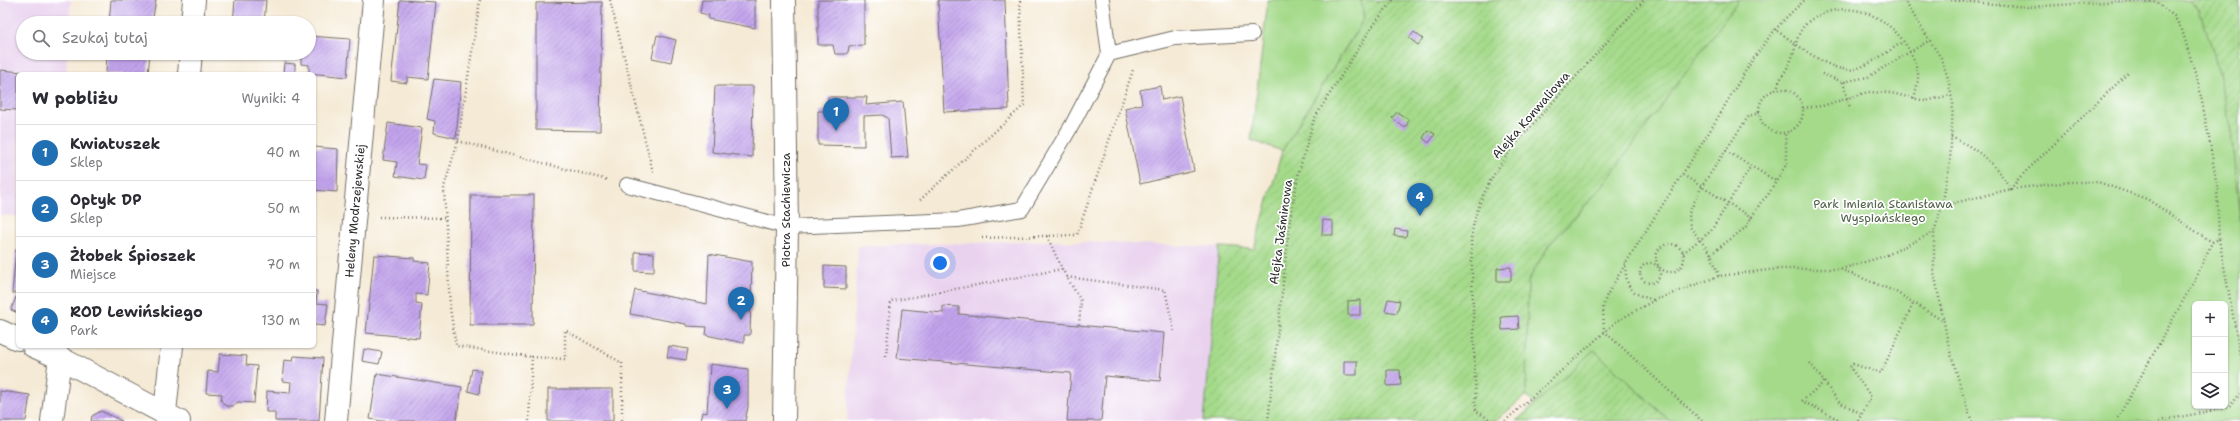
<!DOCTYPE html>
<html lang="pl">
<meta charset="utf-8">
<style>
body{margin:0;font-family:"Shantell Sans",sans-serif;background:#f2f2f3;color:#2b2b33}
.controls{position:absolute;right:12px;bottom:12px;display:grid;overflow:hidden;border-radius:6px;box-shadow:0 1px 3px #0004}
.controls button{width:36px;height:36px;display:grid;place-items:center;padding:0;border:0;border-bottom:1px solid #e1e1e2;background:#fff;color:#2b2b33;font:20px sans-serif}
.you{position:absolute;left:940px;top:263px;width:14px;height:14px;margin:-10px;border:3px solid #fff;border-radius:50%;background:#1a73e8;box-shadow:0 0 0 6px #1a73e833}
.badge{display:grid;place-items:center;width:26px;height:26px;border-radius:50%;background:#1f6fb2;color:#fff;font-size:13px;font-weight:700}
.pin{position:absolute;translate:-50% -33px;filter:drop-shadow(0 1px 2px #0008)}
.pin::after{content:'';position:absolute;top:21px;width:14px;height:12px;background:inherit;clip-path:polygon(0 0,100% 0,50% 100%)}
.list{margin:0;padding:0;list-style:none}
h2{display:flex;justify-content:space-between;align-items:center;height:52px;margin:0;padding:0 16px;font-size:17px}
h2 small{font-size:13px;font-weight:400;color:#7c7c81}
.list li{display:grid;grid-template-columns:26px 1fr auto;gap:12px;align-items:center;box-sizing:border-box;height:56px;padding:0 16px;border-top:1px solid #e1e1e2}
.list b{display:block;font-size:15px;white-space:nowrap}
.list p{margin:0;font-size:13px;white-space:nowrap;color:#7c7c81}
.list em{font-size:13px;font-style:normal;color:#7c7c81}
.icon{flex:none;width:22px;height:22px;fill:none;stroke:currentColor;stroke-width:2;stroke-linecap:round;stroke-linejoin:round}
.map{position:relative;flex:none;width:2240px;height:421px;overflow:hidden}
.search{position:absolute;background:#fff;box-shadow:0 1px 3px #0004;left:16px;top:16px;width:300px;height:44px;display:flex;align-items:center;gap:10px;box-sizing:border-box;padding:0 14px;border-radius:22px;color:#7c7c81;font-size:15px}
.panel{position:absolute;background:#fff;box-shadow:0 1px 3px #0004;left:16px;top:72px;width:300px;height:276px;border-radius:6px}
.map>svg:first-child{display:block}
</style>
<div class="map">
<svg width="2240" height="421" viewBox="0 0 2240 421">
<defs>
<pattern id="garden-furrows" width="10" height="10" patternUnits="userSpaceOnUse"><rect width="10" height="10" fill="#a5da8b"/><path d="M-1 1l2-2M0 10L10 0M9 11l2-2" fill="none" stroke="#8ebb78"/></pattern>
<pattern id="building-hatch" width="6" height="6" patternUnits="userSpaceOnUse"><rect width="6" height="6" fill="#c3a4ed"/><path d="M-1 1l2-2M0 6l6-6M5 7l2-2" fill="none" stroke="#9f86c0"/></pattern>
</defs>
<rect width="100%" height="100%" fill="#fff"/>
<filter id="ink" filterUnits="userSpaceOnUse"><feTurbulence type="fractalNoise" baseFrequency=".025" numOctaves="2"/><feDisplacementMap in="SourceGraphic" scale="8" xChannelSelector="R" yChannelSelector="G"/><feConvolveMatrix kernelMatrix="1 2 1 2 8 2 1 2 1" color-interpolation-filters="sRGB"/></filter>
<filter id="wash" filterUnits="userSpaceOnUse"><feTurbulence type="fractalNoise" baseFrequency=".012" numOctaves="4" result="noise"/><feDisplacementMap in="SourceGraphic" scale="16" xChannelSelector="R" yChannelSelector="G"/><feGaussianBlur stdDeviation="0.9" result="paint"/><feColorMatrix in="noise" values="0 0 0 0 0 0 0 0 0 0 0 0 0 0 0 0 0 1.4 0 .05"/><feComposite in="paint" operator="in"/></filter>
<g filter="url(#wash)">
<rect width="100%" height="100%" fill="#f5ead5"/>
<!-- built -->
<path fill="#e9d2ee" d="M0 0H71L69 23H23V53H67L66 74H18V216L0 215Z
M1049 241 1219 247 1204 421H847L858 246Z"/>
<!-- green -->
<path fill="#a5da8b" stroke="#68825b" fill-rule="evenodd" d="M1268 0H1361L1364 18 1282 151 1251 140Z
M1739 0H2189L2199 9 2205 25 2214 54 2231 131 2240 219V421H1670L1594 350 1535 405 1526 395 1528 281 1549 245 1602 187 1731 7ZM2195 304H2225V406H2195Z"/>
<!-- garden -->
<path fill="url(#garden-furrows)" stroke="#68825b" d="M1361 0H1739L1602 187 1549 245 1528 281 1526 395 1496 421H1204L1219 247 1254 249 1282 151 1364 19Z
M2189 0H2240V219L2231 131 2214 54 2199 9Z
M1594 350 1670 421H1516Z"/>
<g id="blocks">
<!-- building -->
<path fill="url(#building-hatch)" d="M111 0H156L152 23H109Z
M235 0H266L264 23H233Z
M400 0 436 2 428 79 407 77V83L391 81Z
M702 0H755V28L708 19 709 15 700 13Z
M818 0H864V45L849 46 848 52 846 54H835L833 45H818Z
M938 0H1005L1009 109 944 112Z
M602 2 600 131 536 130V3Z
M1414 32 1423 39 1418 45 1409 38Z
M657 35 676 40 671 62 652 58Z
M309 36 350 39 347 77 309 73V65L301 64V53H310L312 40 309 39Z
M107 53H150L148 74H106Z
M284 63 295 64V74H283Z
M0 70 34 73 18 74V110L0 109Z
M434 79 461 82 456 138 434 133 435 121 427 119Z
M715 86H753L752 157 712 152Z
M1160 86 1162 100 1180 96 1194 171 1140 184 1125 108 1142 104 1140 90Z
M828 97H867L866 105 903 102 908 157 891 158 888 118 882 115 864 116V146L818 145V111H828Z
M1397 112 1409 120 1405 128 1392 118Z
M388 123 422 128 417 164 426 165 424 180 395 176 397 162 383 160Z
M1428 130 1435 134 1429 143 1423 138Z
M314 147 338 149 337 192 314 190Z
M471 195H534L533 325H470Z
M1323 220 1333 221V235H1322Z
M1395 229 1407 231 1406 237 1394 236Z
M16 250H18V293H12Z
M635 252 654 253V272L635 271Z
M709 254 752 262 750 335H744V343L706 335 707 327 686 326V324L630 314 635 290 707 304Z
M374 255 414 258V261L430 263 427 295 416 294V303L422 304 419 338 366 333Z
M824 266 846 267V289L824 288Z
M1511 267V281H1497V268Z
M314 291H317L316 303 328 304 325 326 314 325Z
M16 297 18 298V313L11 310Z
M1388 299 1400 301 1397 313 1385 311Z
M1360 300V315H1348V301Z
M943 306 959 307V314L1164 333 1160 381 1105 376 1101 421H1067L1071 373 897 358 902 309 943 313Z
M1518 316 1519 329 1502 330 1501 317Z
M669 346 688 349 686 360 667 357Z
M364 349 382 352 379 364 362 361Z
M220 354 247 356 246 365 257 366 254 403 238 402 233 406H226L221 401 222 394 206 393 208 371 218 372Z
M294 356 323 358 319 421H275V412H266L267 391 290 393 291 382 282 381 284 360 293 361Z
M1344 361H1357V375H1344Z
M710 364 748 369V407L745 421H700L702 412 707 413Z
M472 369 481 371 479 394 468 391Z
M1387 370H1400L1401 385 1387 386Z
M377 374 462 387 456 421H382L370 419Z
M548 389H613V421H548Z
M0 391 30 395 26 421H0Z
M101 411 122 421H91L92 416Z"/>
</g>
</g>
<g filter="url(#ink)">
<use href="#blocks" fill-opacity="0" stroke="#726e66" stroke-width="1"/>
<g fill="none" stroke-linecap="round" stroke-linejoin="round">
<defs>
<path id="service" d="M1109 54 1175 38 1252 34
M627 185 787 227 958 220 1022 209 1072 125 1109 54 1102 0"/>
<path id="minor" d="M784 0 787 227 784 421
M192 23 194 0
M189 74 191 53
M0 331 18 339
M33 346 60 358 179 421
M165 412 172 346
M52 421 60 358
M336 421 374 0"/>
</defs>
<!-- service casing -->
<use href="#service" stroke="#726e66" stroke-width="16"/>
<!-- minor casing -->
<use href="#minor" stroke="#726e66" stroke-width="24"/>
<!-- path -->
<path stroke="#726e66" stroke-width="2.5" stroke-dasharray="1 3" stroke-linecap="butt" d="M480 0 458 141 444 187 450 308 456 346 532 357
M610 0 653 172
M1904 0 1941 58 1948 78 1953 104 1950 162 1942 206 1934 232V272L1949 348 1969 414 1972 421
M1951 0 2027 7 2121 1 2156 2 2174 16 2182 30 2199 86 2210 143 2217 187 2219 239 2212 242 2198 274 2116 421
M1774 29C1794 41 1831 75 1855 69 1872 64 1888 51 1903 42
M1822 74 1843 82 1868 77 1930 40
M1843 82 1850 108
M1759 111a22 22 0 1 1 44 0a22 22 0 1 1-44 0Z
M1777 90C1779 77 1787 71 1791 60 1797 47 1795 35 1806 24 1811 18 1820 15 1827 12 1867 0 1906 30 1917 69 1920 78 1916 89 1914 99
M1803 108 1822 106 1868 92 1891 93 1925 101 1951 95
M1951 137C1979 149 1995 164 2011 189L2019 178 2129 72
M458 141 608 180
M1726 151 1776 181
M1683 175 1752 218
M920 200 1024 105 1020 0
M1942 206 2011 189 2069 182H2098L2147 199 2212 242
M379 217 446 218
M1047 236 1062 269 1081 301 1079 325
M982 238 1077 235 1133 70
M2219 239 2240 354
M1656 258a14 14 0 1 1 28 0a14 14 0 1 1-28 0Z
M1683 253 1711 231 1751 166
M1711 254 1745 228 1761 202 1768 195 1787 163 1785 133
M1625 262C1626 288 1629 293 1654 300
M1640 273a10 10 0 1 1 20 0a10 10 0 1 1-20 0Z
M1841 269 1885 256 1934 232
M1719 276 1711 254 1690 227 1689 213 1702 186 1746 120 1749 116 1759 113
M1067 277 1165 290 1174 331
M886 356 891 301 1062 269
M1810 363 1839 402 1862 414
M1824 382 1802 401 1842 421
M529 421 532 357 565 359V330L622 363V421
M1268 421 1290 219 1298 175 1314 119 1372 27 1393 0
M1492 421 1476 411 1471 238C1480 175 1521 138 1561 93 1589 62 1617 31 1644 0
M1505 421 1617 321 1655 300 1719 276 1777 269H1840L1896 292 1943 321
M1702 421 1604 331 1603 307 1606 297C1637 242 1673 190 1706 137 1738 86 1758 40 1805 0
M1858 421 1871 397 1850 367 1853 364 1881 373 1914 302
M2159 421 2221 409 2230 406 2240 394"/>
<!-- service -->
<use href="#service" stroke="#fff" stroke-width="14"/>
<!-- minor -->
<use href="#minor" stroke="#fff" stroke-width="22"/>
</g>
</g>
<g text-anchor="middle" stroke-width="3.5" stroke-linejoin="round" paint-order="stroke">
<!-- street labels -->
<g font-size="12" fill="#2b2b2b" stroke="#fff">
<text transform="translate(1531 115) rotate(-49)" y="4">Alejka Konwaliowa</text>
<text transform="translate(786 210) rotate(-90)" y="4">Piotra Stachiewicza</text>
<text transform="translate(355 211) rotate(-85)" y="4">Heleny Modrzejewskiej</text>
<text transform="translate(1281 232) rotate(-82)" y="4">Alejka Jaśminowa</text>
</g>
<!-- park labels -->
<g font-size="12" fill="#506048" stroke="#fff">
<text x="1883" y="208">Park imienia Stanisława<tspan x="1883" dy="14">Wyspiańskiego</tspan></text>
</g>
</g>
</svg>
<div class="controls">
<button>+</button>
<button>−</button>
<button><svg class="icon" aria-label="layers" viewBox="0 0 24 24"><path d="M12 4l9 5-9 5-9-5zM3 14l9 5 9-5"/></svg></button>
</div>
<div class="you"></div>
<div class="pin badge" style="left:836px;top:131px">1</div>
<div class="pin badge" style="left:741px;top:320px">2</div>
<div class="pin badge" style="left:727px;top:409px">3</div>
<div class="pin badge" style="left:1420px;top:216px">4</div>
<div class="search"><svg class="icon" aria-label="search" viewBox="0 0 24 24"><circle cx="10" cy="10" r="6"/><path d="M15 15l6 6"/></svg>Szukaj tutaj</div>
<section class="panel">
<h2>W pobliżu<small>Wyniki: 4</small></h2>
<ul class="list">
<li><span class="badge">1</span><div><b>Kwiatuszek</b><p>Sklep</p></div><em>40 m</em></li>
<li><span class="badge">2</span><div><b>Optyk DP</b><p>Sklep</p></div><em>50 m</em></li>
<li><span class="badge">3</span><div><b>Żłobek Śpioszek</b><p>Miejsce</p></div><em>70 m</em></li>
<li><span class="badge">4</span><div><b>ROD Lewińskiego</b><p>Park</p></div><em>130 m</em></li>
</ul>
</section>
</div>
